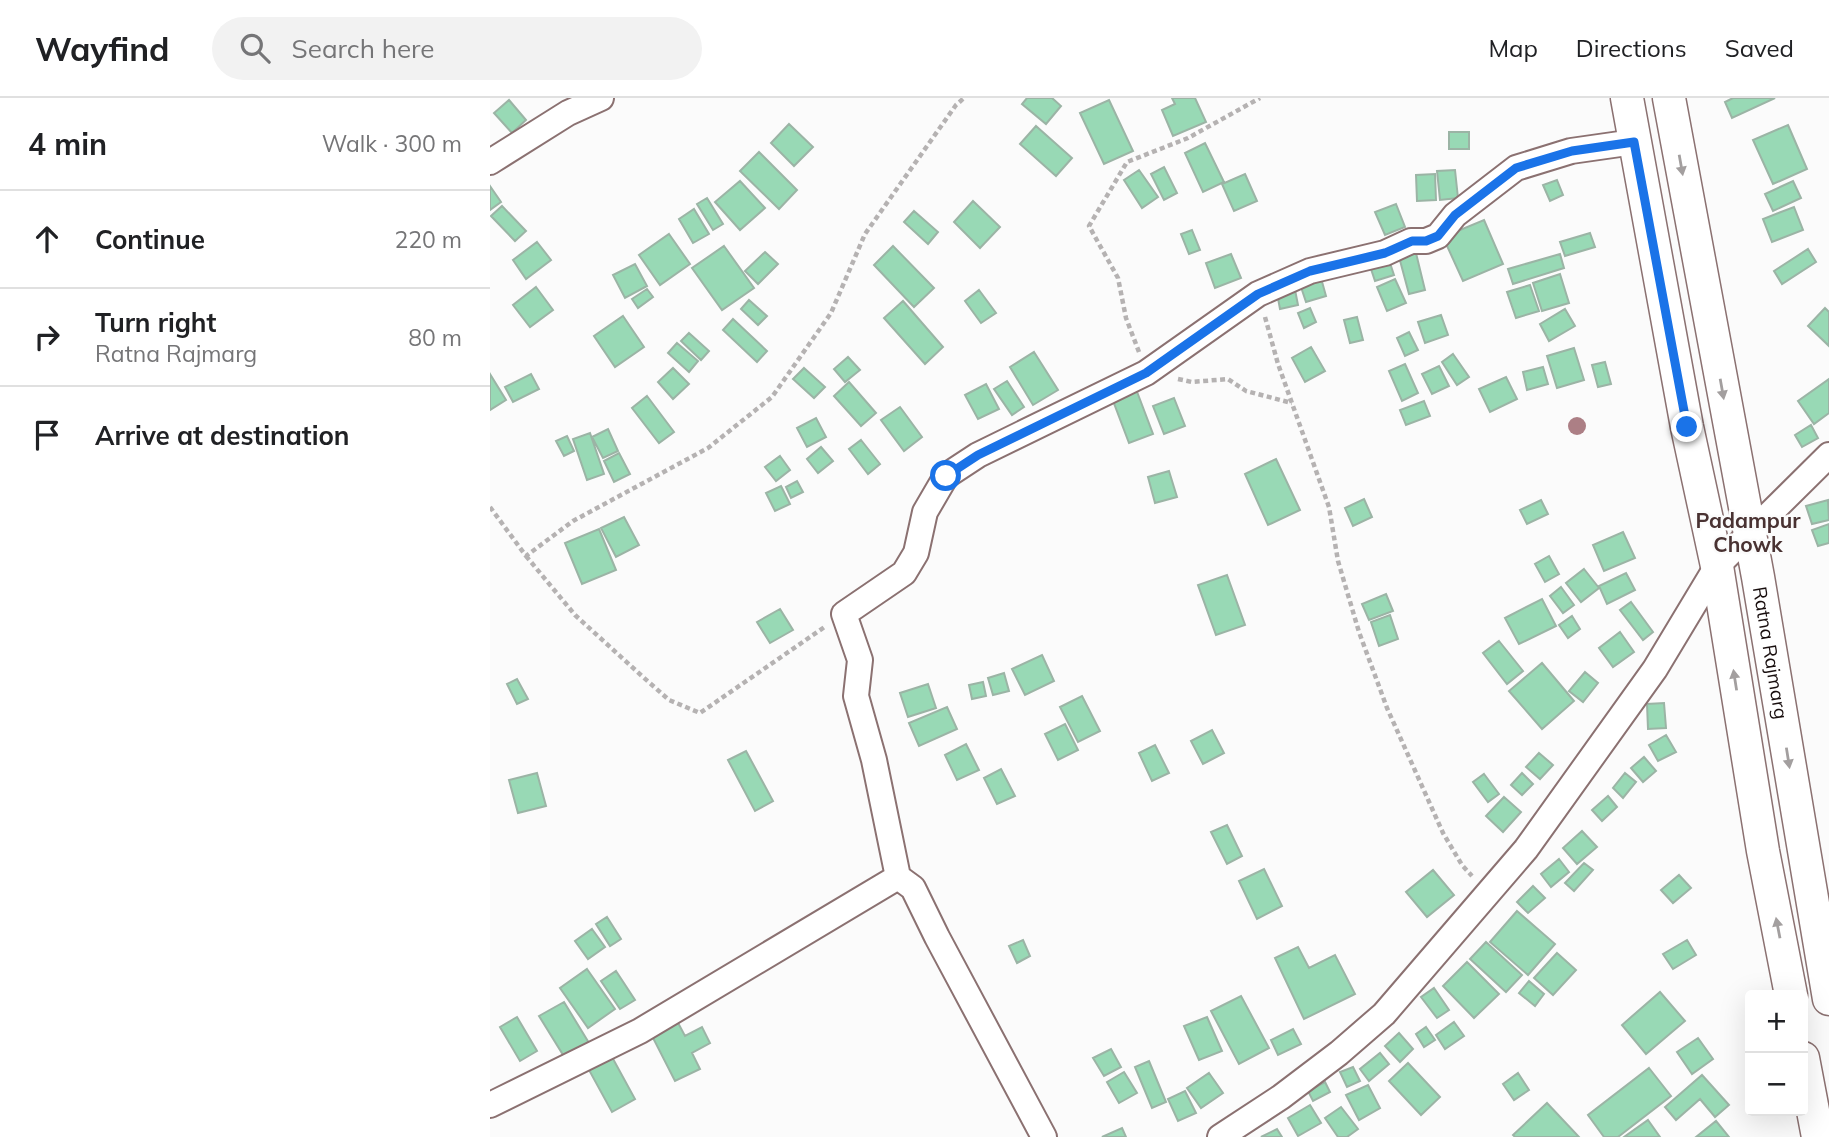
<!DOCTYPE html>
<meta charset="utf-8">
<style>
body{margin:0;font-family:Mulish,sans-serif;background:#f2f2f2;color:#202124}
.controls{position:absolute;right:21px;bottom:21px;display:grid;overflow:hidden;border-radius:7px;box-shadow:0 7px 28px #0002}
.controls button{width:63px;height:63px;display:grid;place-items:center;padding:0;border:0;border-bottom:2px solid #e0e0e0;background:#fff;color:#202124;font:35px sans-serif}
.stop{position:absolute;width:21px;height:21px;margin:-16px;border:5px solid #1a73e8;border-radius:50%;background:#fff}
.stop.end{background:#1a73e8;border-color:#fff;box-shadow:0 2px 7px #0008}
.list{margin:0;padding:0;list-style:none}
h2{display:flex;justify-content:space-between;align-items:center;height:91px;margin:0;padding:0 28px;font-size:30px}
h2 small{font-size:23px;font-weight:400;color:#757577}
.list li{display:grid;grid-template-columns:46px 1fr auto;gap:21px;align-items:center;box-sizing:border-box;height:98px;padding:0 28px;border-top:2px solid #e0e0e0}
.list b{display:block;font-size:26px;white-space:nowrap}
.list p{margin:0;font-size:23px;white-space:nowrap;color:#757577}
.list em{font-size:23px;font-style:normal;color:#757577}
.icon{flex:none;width:38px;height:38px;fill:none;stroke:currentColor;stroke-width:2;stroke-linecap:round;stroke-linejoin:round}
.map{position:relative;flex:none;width:1339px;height:1039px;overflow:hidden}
header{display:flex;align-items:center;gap:42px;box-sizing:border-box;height:98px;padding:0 35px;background:#fff;border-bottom:2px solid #e0e0e0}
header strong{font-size:33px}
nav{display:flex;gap:38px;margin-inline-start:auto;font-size:24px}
.search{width:490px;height:63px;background:#f2f2f2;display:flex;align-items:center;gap:18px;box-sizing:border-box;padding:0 24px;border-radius:38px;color:#757577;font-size:26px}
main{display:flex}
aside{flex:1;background:#fff}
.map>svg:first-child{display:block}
</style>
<header>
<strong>Wayfind</strong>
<div class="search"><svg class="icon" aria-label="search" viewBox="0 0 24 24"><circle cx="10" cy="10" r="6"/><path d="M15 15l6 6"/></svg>Search here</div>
<nav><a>Map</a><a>Directions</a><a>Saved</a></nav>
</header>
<main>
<aside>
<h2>4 min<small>Walk · 300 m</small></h2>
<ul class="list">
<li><svg class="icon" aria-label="ahead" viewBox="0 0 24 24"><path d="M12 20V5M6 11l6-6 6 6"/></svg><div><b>Continue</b></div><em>220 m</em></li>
<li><svg class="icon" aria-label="right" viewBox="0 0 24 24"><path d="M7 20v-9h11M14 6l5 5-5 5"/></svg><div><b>Turn right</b><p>Ratna Rajmarg</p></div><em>80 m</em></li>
<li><svg class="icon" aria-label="arrive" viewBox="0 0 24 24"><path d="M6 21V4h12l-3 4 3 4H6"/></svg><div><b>Arrive at destination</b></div></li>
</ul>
</aside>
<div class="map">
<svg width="1339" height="1039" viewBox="0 0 1339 1039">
<rect width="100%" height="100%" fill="#fbfbfb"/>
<!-- building -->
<path fill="#98d9b5" stroke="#9bb4a5" stroke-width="2" d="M537 0H562L571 8 556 26 532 6Z
M682 0H705L716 24 683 38 672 12 685 6Z
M1243 0H1285L1242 20 1235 4Z
M19 2 36 22 22 35 4 15Z
M619 2 643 53 614 66 590 15Z
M299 26 323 49 304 68 281 45Z
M1298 27 1317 71 1283 86 1263 42Z
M546 28 582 60 566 78 530 46Z
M959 34H979V51H959Z
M715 45 734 84 713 94 695 55Z
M269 54 307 92 289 111 250 73Z
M674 69 687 95 674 102 661 76Z
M649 72 668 99 652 110 634 82Z
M965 72 968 100 950 102 947 73Z
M755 76 767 103 744 113 732 86Z
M945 76 946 102 927 103 926 77Z
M1067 82 1073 97 1060 103 1053 87Z
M250 83 275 110 250 132 225 104Z
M1303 83 1311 100 1283 113 1275 96Z
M0 88 11 104 0 112Z
M217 100 233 126 223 132 207 106Z
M483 103 510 129 490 150 464 124Z
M906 106 915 129 895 137 885 114Z
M12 108 36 133 25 143 1 118Z
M1304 109 1313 132 1282 144 1273 121Z
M204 111 219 136 203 145 189 121Z
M424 113 448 134 438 146 414 124Z
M994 122 1013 166 973 183 953 139Z
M702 132 710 152 699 156 691 136Z
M1100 135 1105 149 1075 158 1070 144Z
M179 136 200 166 170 187 149 157Z
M47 144 61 162 36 181 23 162Z
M234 148 264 190 232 212 202 170Z
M403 148 444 190 424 209 384 167Z
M925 151 935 192 919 196 908 155Z
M1318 151 1326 164 1292 186 1284 173Z
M275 154 288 166 268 186 255 173Z
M741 156 751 180 725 190 716 165Z
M1070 156 1074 170 1023 186 1018 171Z
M899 162 904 177 885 183 880 168Z
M145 166 157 188 135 200 123 177Z
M1070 176 1079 205 1052 213 1043 185Z
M831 180 836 198 816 204 810 186Z
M905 181 916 205 897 213 887 189Z
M1040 187 1049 213 1026 220 1017 194Z
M46 189 63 212 40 229 23 207Z
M157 191 163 199 148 210 142 201Z
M489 192 506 215 491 225 475 203Z
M805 192 808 207 790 211 787 195Z
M259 202 277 218 268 227 251 211Z
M413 203 453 249 435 266 394 220Z
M820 210 826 224 814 230 808 215Z
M1335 210 1339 214V248L1318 228Z
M1075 211 1085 228 1059 243 1050 226Z
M951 217 958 237 935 245 928 224Z
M133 218 154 249 125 269 104 238Z
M867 219 873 242 860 245 854 222Z
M243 221 277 253 267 264 233 232Z
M919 234 928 252 915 258 907 240Z
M199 235 219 253 211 262 191 243Z
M187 245 208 263 199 274 178 255Z
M821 249 835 273 815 284 802 260Z
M1084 250 1094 282 1067 290 1057 258Z
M544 254 568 292 543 307 520 269Z
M963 256 979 279 967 287 952 264Z
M358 259 370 272 355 284 344 271Z
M1115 264 1121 286 1108 289 1102 267Z
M915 266 928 295 912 303 899 273Z
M949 268 959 288 942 296 932 276Z
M1053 269 1058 286 1037 292 1033 274Z
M183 270 199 286 183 301 168 284Z
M314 270 335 289 324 300 303 281Z
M0 276 16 302 0 312Z
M41 276 49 291 23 304 15 289Z
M1016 279 1027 301 1000 314 989 291Z
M1339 281V315L1324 326 1308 303Z
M517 283 534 309 522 317 504 291Z
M359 284 386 315 371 328 344 298Z
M496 286 509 311 488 321 475 297Z
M646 291 663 336 639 345 622 300Z
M157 298 184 334 169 345 142 310Z
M684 300 695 328 674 336 663 308Z
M934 303 940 318 916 327 910 312Z
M410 309 432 339 414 353 391 322Z
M326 320 336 339 317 349 307 330Z
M1321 327 1328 340 1312 349 1305 337Z
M118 331 128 353 113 360 102 339Z
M100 335 114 376 97 382 83 341Z
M77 338 84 353 74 358 66 343Z
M371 342 390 366 378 376 359 351Z
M331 349 343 363 328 375 317 361Z
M129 355 140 376 124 384 114 363Z
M290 358 300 372 286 383 275 369Z
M786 361 810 412 778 427 755 376Z
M679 373 687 399 665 405 658 379Z
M307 383 313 394 301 400 296 389Z
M291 388 300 406 285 413 276 395Z
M874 401 882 419 863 428 855 410Z
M1051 402 1058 416 1037 426 1030 412Z
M1338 402 1339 422 1322 426 1316 408Z
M134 419 149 447 126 459 111 430Z
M1339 426V445L1328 448 1322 432Z
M109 431 126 472 92 486 75 445Z
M1133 434 1145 460 1114 473 1103 447Z
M1059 458 1069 476 1055 484 1045 466Z
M1094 471 1109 490 1091 504 1076 485Z
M1136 475 1145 492 1117 506 1109 488Z
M737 477 755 527 726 537 708 487Z
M1071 489 1084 507 1073 515 1060 498Z
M896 496 903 513 879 522 872 506Z
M1052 501 1066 528 1029 546 1015 520Z
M1141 504 1163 534 1153 542 1130 512Z
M290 511 303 532 280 545 267 524Z
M900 517 908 541 889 548 881 524Z
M1082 518 1090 531 1078 540 1069 527Z
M1130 534 1144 554 1123 569 1109 550Z
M1009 543 1033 573 1017 586 993 555Z
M552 557 564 583 535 597 522 571Z
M1052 565 1084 603 1052 631 1019 593Z
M1095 574 1108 585 1093 604 1079 593Z
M514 575 519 593 503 597 498 580Z
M27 581 38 601 27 606 17 586Z
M493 584 496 598 482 601 479 587Z
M438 586 446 610 418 619 410 595Z
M592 598 610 633 588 644 570 609Z
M1174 605 1176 630 1158 631 1157 606Z
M457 609 467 631 429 648 419 625Z
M575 626 588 652 568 662 555 636Z
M722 632 734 655 713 666 701 643Z
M1176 637 1186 654 1168 663 1159 647Z
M476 646 489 672 467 682 455 657Z
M665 647 679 675 662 683 649 655Z
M256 653 283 703 265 713 238 662Z
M1049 655 1063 667 1050 681 1036 669Z
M1154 659 1166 673 1153 684 1141 670Z
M511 671 525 698 507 706 494 680Z
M47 675 56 708 28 715 19 682Z
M1032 675 1043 686 1032 697 1021 687Z
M1135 675 1146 684 1133 700 1123 690Z
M994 676 1009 696 998 704 983 684Z
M1118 698 1127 709 1112 723 1102 712Z
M1014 699 1031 714 1013 734 996 718Z
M737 727 752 758 737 766 721 734Z
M1092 733 1107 749 1087 766 1073 750Z
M1069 761 1079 774 1061 789 1051 776Z
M1094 765 1103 772 1084 793 1075 785Z
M774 771 792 808 767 821 749 783Z
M943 772 964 797 937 819 916 794Z
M1189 777 1201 790 1183 805 1171 792Z
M1043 788 1055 800 1038 815 1027 804Z
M1027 813 1065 846 1038 877 1000 844Z
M117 819 131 841 120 848 106 826Z
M102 831 115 849 98 861 85 843Z
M533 842 540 858 527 865 519 848Z
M1197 842 1206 857 1183 871 1173 856Z
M996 844 1032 877 1016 894 980 861Z
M808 849 819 870 845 857 865 896 814 921 785 860Z
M1067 855 1086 872 1063 897 1044 880Z
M977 864 1009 896 984 920 953 888Z
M97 871 125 911 98 930 70 890Z
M126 873 145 902 130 911 111 883Z
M1039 883 1054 896 1045 908 1029 895Z
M944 890 959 912 947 920 931 899Z
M1170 894 1195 923 1156 956 1132 927Z
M751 898 779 950 749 966 721 913Z
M74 904 99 945 75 960 49 918Z
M27 919 47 953 30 963 10 929Z
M717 919 732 953 709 962 694 928Z
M186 921 195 938 212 929 220 945 202 955 210 971 185 983 160 934Z
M964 924 974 938 955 951 946 937Z
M936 929 945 942 934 949 926 936Z
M803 931 811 946 788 957 781 942Z
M909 935 923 951 910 964 895 948Z
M1208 940 1223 961 1202 976 1187 954Z
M621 951 631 969 614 978 603 960Z
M890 955 899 966 879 983 870 971Z
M122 959 145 1001 122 1014 99 972Z
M659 963 676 1004 662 1010 645 969Z
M918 965 950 999 931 1017 899 983Z
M863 969 870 983 857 989 850 974Z
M1159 970 1181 998 1128 1039H1114L1098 1017Z
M634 974 647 995 629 1005 617 984Z
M719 975 733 995 711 1010 697 990Z
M1028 975 1039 992 1024 1002 1013 986Z
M1212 977 1239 1007 1225 1019 1210 1001 1186 1022 1175 1009Z
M835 984 840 994 823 1003 818 993Z
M878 987 890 1010 869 1022 856 997Z
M695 993 706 1015 688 1023 678 1001Z
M1057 1005 1089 1039H1025L1023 1037Z
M820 1007 831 1025 808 1038 798 1020Z
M851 1009 868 1031 857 1039H848L835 1020Z
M1158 1022 1170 1039H1134Z
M1226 1023 1239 1039H1206Z
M632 1030 636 1039H612Z
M787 1031 792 1039H771Z"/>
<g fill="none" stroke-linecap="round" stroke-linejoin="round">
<defs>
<path id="minor" d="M0 64 78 15 111 0
M408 779 423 790 447 839 554 1039
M0 1007 150 933 408 779 384 662 366 598 370 562 354 516 414 475 426 455 435 414 456 378 488 357 656 275 768 196 820 173 895 155 921 143H936L948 138 965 117 1026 70 1081 53 1144 44
M730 1039 791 999 849 955 894 916 1036 751 1165 571 1227 468 1339 357"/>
<g id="major">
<path d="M1137 0 1197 329 1227 468 1273 753 1301 897"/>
<path id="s1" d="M1179 0 1268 479 1339 901"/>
<path d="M1313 960 1328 1039"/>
</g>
</defs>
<!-- minor casing -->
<use href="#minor" stroke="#8b7171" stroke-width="28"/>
<!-- major casing -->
<use href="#major" stroke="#8b7171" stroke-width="35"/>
<!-- path -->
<path stroke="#b5b2b2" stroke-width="4.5" stroke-dasharray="5 3.5" stroke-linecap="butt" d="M775 219 788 266 839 409 848 463 869 534 897 610 953 735 972 767 982 778
M649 254 636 220 628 180 599 128 637 64 698 40 770 0
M688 281 702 284 738 281 756 293 802 305
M0 409 36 458 83 423 218 350 282 299 341 215 375 136 466 7 474 0
M36 458 85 517 153 579 179 602 210 615 336 528"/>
<!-- minor -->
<use href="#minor" stroke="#fff" stroke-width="24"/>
<!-- major -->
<use href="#major" stroke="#fff" stroke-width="32"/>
</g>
<!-- trees -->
<circle fill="#ac7f85" cx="1087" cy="328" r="9"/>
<!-- one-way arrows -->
<defs><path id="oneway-solid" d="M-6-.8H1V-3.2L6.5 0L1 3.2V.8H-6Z" transform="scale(1.75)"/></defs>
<g fill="#a39f9f">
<use href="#oneway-solid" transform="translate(1191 67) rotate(80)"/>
<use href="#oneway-solid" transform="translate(1232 291) rotate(80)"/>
<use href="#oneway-solid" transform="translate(1245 582) rotate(-99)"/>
<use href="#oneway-solid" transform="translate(1298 660) rotate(81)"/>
<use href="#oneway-solid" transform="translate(1288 830) rotate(-101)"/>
</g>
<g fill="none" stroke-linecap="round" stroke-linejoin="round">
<!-- route -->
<path stroke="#1a73e8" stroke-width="9" d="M456 378 488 357 656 275 768 196 820 173 895 155 922 143H936L948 138 965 117 1026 70 1082 53 1144 44 1197 329"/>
</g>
<g text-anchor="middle" stroke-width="5" stroke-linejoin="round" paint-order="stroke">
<!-- street labels -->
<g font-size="19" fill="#180e0e" stroke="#fbfbfb">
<text dy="7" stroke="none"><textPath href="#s1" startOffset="564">Ratna Rajmarg</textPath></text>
</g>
<!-- neighbourhood labels -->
<g font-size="21" font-weight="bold" fill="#493232" stroke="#fbfbfb">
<text x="1258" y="430">Padampur<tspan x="1258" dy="24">Chowk</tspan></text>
</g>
</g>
</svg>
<div class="controls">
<button>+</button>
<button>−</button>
</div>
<div class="stop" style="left:456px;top:378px"></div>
<div class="stop end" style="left:1197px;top:329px"></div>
</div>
</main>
